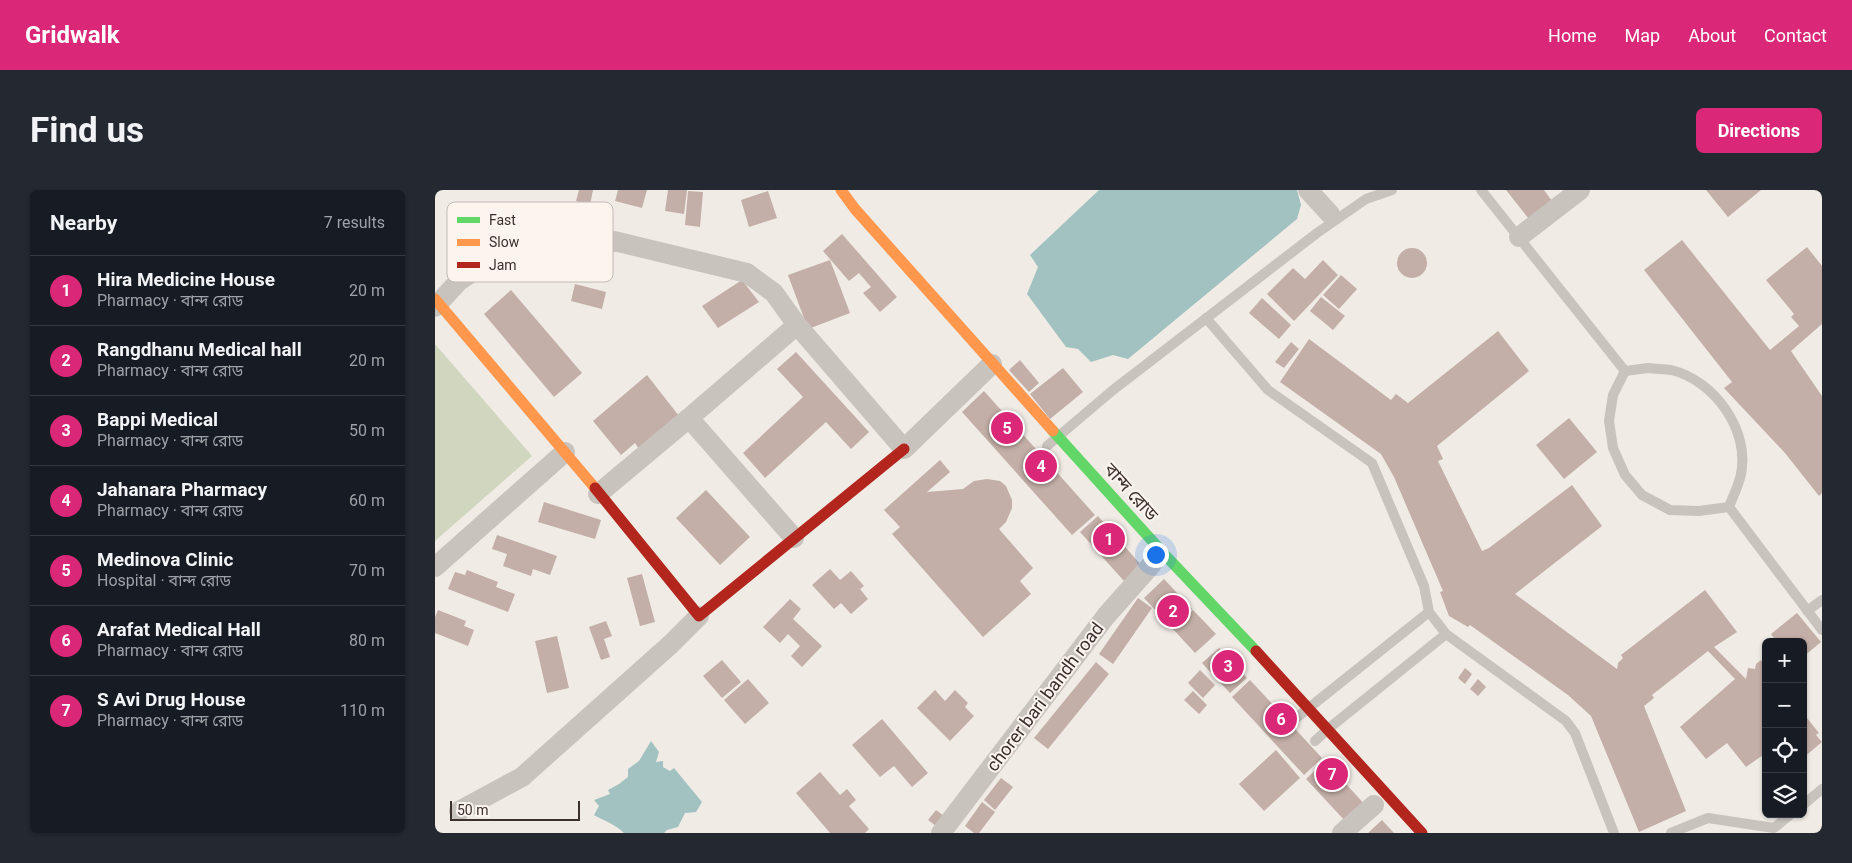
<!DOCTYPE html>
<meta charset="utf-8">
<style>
body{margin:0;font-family:Roboto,"Noto Sans Bengali",sans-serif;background:#242831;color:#f1f3f6}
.controls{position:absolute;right:15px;bottom:15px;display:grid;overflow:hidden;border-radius:8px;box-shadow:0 1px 4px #0004}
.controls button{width:45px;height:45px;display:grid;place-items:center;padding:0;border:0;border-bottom:1px solid #363941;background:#171b24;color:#f1f3f6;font:25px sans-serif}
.scale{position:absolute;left:15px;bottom:12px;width:130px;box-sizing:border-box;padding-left:5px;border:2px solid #3b302b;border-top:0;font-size:14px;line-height:18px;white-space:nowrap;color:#3b302b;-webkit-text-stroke:4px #fbf5ee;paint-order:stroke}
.you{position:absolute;left:720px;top:364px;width:18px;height:18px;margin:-12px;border:4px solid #fff;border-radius:50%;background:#1a73e8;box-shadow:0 0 0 8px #1a73e833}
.badge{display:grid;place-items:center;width:32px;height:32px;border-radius:50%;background:#db2777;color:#fff;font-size:16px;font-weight:700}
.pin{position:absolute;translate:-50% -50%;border:2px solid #fff;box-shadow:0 1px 5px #0006}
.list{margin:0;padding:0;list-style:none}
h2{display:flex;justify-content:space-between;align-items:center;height:65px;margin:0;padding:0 20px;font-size:21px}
h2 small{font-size:16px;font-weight:400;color:#9ea1a6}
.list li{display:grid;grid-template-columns:32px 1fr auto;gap:15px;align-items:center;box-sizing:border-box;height:70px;padding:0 20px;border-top:1px solid #363941}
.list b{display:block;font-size:19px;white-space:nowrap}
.list p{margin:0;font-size:16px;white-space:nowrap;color:#9ea1a6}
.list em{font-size:16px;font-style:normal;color:#9ea1a6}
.icon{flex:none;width:28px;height:28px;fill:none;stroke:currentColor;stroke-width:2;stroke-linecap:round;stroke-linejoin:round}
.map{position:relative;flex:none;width:1387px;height:643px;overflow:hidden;border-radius:8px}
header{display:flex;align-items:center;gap:30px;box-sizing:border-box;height:70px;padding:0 25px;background:#db2777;color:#fff}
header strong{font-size:24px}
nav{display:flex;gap:28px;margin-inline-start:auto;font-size:18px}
.intro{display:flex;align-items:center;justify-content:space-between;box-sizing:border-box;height:120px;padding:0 30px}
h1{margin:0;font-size:35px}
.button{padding:12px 22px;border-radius:8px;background:#db2777;color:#fff;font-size:18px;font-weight:700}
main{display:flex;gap:30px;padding:0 30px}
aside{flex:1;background:#171b24;border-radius:8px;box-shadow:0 1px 4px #0004}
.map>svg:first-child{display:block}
</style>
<header>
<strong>Gridwalk</strong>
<nav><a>Home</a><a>Map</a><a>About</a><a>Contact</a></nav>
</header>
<div class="intro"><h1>Find us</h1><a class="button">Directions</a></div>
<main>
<aside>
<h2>Nearby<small>7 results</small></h2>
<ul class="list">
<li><span class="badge">1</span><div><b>Hira Medicine House</b><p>Pharmacy · বান্দ রোড</p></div><em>20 m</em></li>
<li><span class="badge">2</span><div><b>Rangdhanu Medical hall</b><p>Pharmacy · বান্দ রোড</p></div><em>20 m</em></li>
<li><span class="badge">3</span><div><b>Bappi Medical</b><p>Pharmacy · বান্দ রোড</p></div><em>50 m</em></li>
<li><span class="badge">4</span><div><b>Jahanara Pharmacy</b><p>Pharmacy · বান্দ রোড</p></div><em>60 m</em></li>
<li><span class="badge">5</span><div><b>Medinova Clinic</b><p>Hospital · বান্দ রোড</p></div><em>70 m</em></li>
<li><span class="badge">6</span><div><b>Arafat Medical Hall</b><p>Pharmacy · বান্দ রোড</p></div><em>80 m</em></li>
<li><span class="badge">7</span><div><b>S Avi Drug House</b><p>Pharmacy · বান্দ রোড</p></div><em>110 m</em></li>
</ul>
</aside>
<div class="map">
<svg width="1387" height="643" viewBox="0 0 1387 643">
<rect width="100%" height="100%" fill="#f0ebe5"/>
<!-- green -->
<path fill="#d1d6bf" d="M0 154 97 266 0 351Z"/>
<!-- water -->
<path fill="#a1c2c1" d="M664 0H862L866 15 862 29 693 169 678 165 656 172 643 159 631 157 592 104 603 77 595 65Z
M216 551 224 562 221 572 228 571V577L235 581 239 578 267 612 261 622 250 623 243 637 232 640 229 643H189C183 636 168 630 159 625L164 616 159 610 175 604 173 600 184 594 193 587V579L204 571Z"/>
<!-- building -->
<path fill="#c3afa7" d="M144 0H158L155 15 141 11Z
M183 0H212L207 18 180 11Z
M233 0H252L249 24 230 21Z
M1071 0H1109L1117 11 1094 29Z
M1271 0H1326L1293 27Z
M253 1 268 2 265 37 250 35Z
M333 1 342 28 314 37 306 10Z
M407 44 462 107 445 122 428 103 436 97 424 83 414 91 388 61Z
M1247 50 1335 160 1364 136 1356 127 1359 124 1331 90 1372 57 1387 76V134L1356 161 1387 206V303L1384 306 1350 263 1289 198 1297 192 1209 80Z
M962 73a15 15 0 1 1 30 0a15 15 0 1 1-30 0Z
M395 70 415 123 373 139 353 85Z
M888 70 903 85 859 131 832 104 858 78 870 89Z
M906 85 922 99 904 119 888 105Z
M307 90 324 112 283 138 267 116Z
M140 94 171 102 167 119 136 111Z
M76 100 147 183 119 207 49 124Z
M886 107 910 126 898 140 875 121Z
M827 108 856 135 844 149 814 123Z
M1063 141 1094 181 1002 256 1008 269 1003 271 1047 361 1054 358 1137 295 1167 336 1080 404 1182 479 1183 473 1188 468 1186 465 1270 400 1302 442 1279 457 1311 489 1313 478 1320 479 1321 474 1326 470 1330 475 1331 563 1311 577 1292 553 1271 569 1245 537 1300 489 1273 461 1217 505 1219 508 1209 516 1251 621 1204 642 1156 526 1133 505 1035 435 1033 437 1014 426 1005 402 1008 401 959 287 946 264 845 192 874 149 956 210 961 204 973 213Z
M856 152 864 159 849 178 840 172Z
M361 162 434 242 416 259 391 232 330 288 308 263 368 207 342 179Z
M585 170 604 193 594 202 574 180Z
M628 178 648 202 615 229 595 204Z
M212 185 244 226 204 259 200 253 186 265 158 231Z
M549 201 660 325 637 345 527 222Z
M1134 228 1162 262 1129 289 1101 255Z
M505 270 515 282 492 302 528 299 539 291 552 289 565 291 571 296 577 310V318L571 332 564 339 598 378 585 391 596 404 548 447 457 344 465 337 449 320Z
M271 300 315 347 285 375 241 328Z
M109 312 166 330 160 349 103 332Z
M663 326 706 375 689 391 645 342Z
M62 345 122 366 115 385 98 379 96 386 68 376 72 364 57 359Z
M395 379 405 390 416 381 429 396 425 399 433 409 416 424 406 413 399 419 377 395Z
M32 380 63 392 61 397 80 404 73 422 13 399 20 382 30 385Z
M207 384 220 432 205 436 192 388Z
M729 389 757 419 736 437 709 408Z
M703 408 717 418 678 474 664 464Z
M355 409 366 419 358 429 387 456 367 477 356 466 365 456 353 444 345 453 328 437Z
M3 420 31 431 29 436 39 440 33 456 0 443V427Z
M758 420 781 444 760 463 738 439Z
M1362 423 1386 452 1368 467V452H1342L1336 444Z
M171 431 177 446 169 449 175 467 166 470 154 437Z
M122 446 134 498 112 503 100 451Z
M784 458 812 488 795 503 767 473Z
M287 470 306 492 287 508 268 486Z
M661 472 674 484 613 559 599 548Z
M1030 478 1037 484 1030 494 1023 488Z
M765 480 780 495 768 508 753 493Z
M313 489 334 513 310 534 289 510Z
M1043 489 1051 497 1043 506 1035 499Z
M815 490 887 568 869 585 797 507Z
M500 500 510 511 520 500 533 513 530 517 539 526 515 551 482 518Z
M758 501 772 515 764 524 749 510Z
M1368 523 1384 543 1381 545 1387 552 1368 568Z
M447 529 493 583 477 597 459 576 445 587 417 555Z
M841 560 865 588 829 621 804 594Z
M890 571 932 617 913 634 871 589Z
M385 582 405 605 412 599 421 610 414 616 434 639 430 643H395L361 603Z
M566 588 578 597 560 620 549 610Z
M547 612 560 622 544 643H539L530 636Z
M501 620 509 626 501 636 493 630Z
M947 630 959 643H933Z"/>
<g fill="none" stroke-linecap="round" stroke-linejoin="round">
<!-- lane -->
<path stroke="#c9c3be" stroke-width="10" d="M1046 0 1190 181
M771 128 833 200 937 273 989 396 994 422 860 529
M1213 178C1220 179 1228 179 1236 180 1279 190 1315 240 1306 284 1304 295 1298 306 1294 317L1264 321 1235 320 1207 305 1190 285 1178 258 1174 231 1178 205 1190 181Z
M612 256 678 200 882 43 931 9 957 0
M1294 317 1387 440
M1372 421 1387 410
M994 422 1011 444
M880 551 893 539 1011 444 1131 531 1140 543 1179 643
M1368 615 1387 599
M1236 643 1273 628 1339 638 1356 624"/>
<!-- street -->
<path stroke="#c9c3be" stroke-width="20" d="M873 0 895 24
M1084 47 1145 0
M0 117 24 91 48 75 139 61 179 51 312 83 339 103 362 135
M163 304 254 228
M359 348 254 228 362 135 469 259 557 174
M0 377 130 262
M24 621 87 587 236 454 264 426
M506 643 671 426 717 374
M907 643 939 615"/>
<!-- fast -->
<path stroke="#63d668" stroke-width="11" d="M618 241 730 365 821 461"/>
<!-- slow -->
<path stroke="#ff974d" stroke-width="11" d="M406 0 420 19 618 241
M0 109 160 298"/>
<!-- jam -->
<path stroke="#b3261e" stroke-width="11" d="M160 298 264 426 469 259
M821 461 987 643"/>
</g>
<g text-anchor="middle" stroke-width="4" stroke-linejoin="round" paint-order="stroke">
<!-- street labels -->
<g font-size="18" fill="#3b302b" stroke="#fbf5ee">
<text transform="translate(696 302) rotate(48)" y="6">বান্দ রোড</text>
<text transform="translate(610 507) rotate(-53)" y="6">chorer bari bandh road</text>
</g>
</g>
<!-- legend -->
<rect x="12" y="12" width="166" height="80" rx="8" fill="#fbf5ee" stroke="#c1bab4" stroke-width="1"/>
<rect x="22" y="27" width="23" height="6" fill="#63d668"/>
<rect x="22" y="49" width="23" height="7" fill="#ff974d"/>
<rect x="22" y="72" width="23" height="6" fill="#b3261e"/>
<g font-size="14" fill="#3b302b">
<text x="54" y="35">Fast</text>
<text x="54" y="57">Slow</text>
<text x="54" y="80">Jam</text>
</g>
</svg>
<div class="controls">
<button>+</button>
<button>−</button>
<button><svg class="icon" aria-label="locate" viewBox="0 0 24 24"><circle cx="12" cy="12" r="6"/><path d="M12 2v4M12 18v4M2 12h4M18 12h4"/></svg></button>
<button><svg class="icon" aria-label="layers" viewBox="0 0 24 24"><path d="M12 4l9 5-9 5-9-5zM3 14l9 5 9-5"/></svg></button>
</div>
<div class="scale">50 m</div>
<div class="you"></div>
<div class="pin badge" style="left:674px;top:349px">1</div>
<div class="pin badge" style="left:738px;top:421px">2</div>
<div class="pin badge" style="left:793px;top:476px">3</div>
<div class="pin badge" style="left:606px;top:276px">4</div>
<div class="pin badge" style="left:572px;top:238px">5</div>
<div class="pin badge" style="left:846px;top:529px">6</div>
<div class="pin badge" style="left:897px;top:584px">7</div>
</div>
</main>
